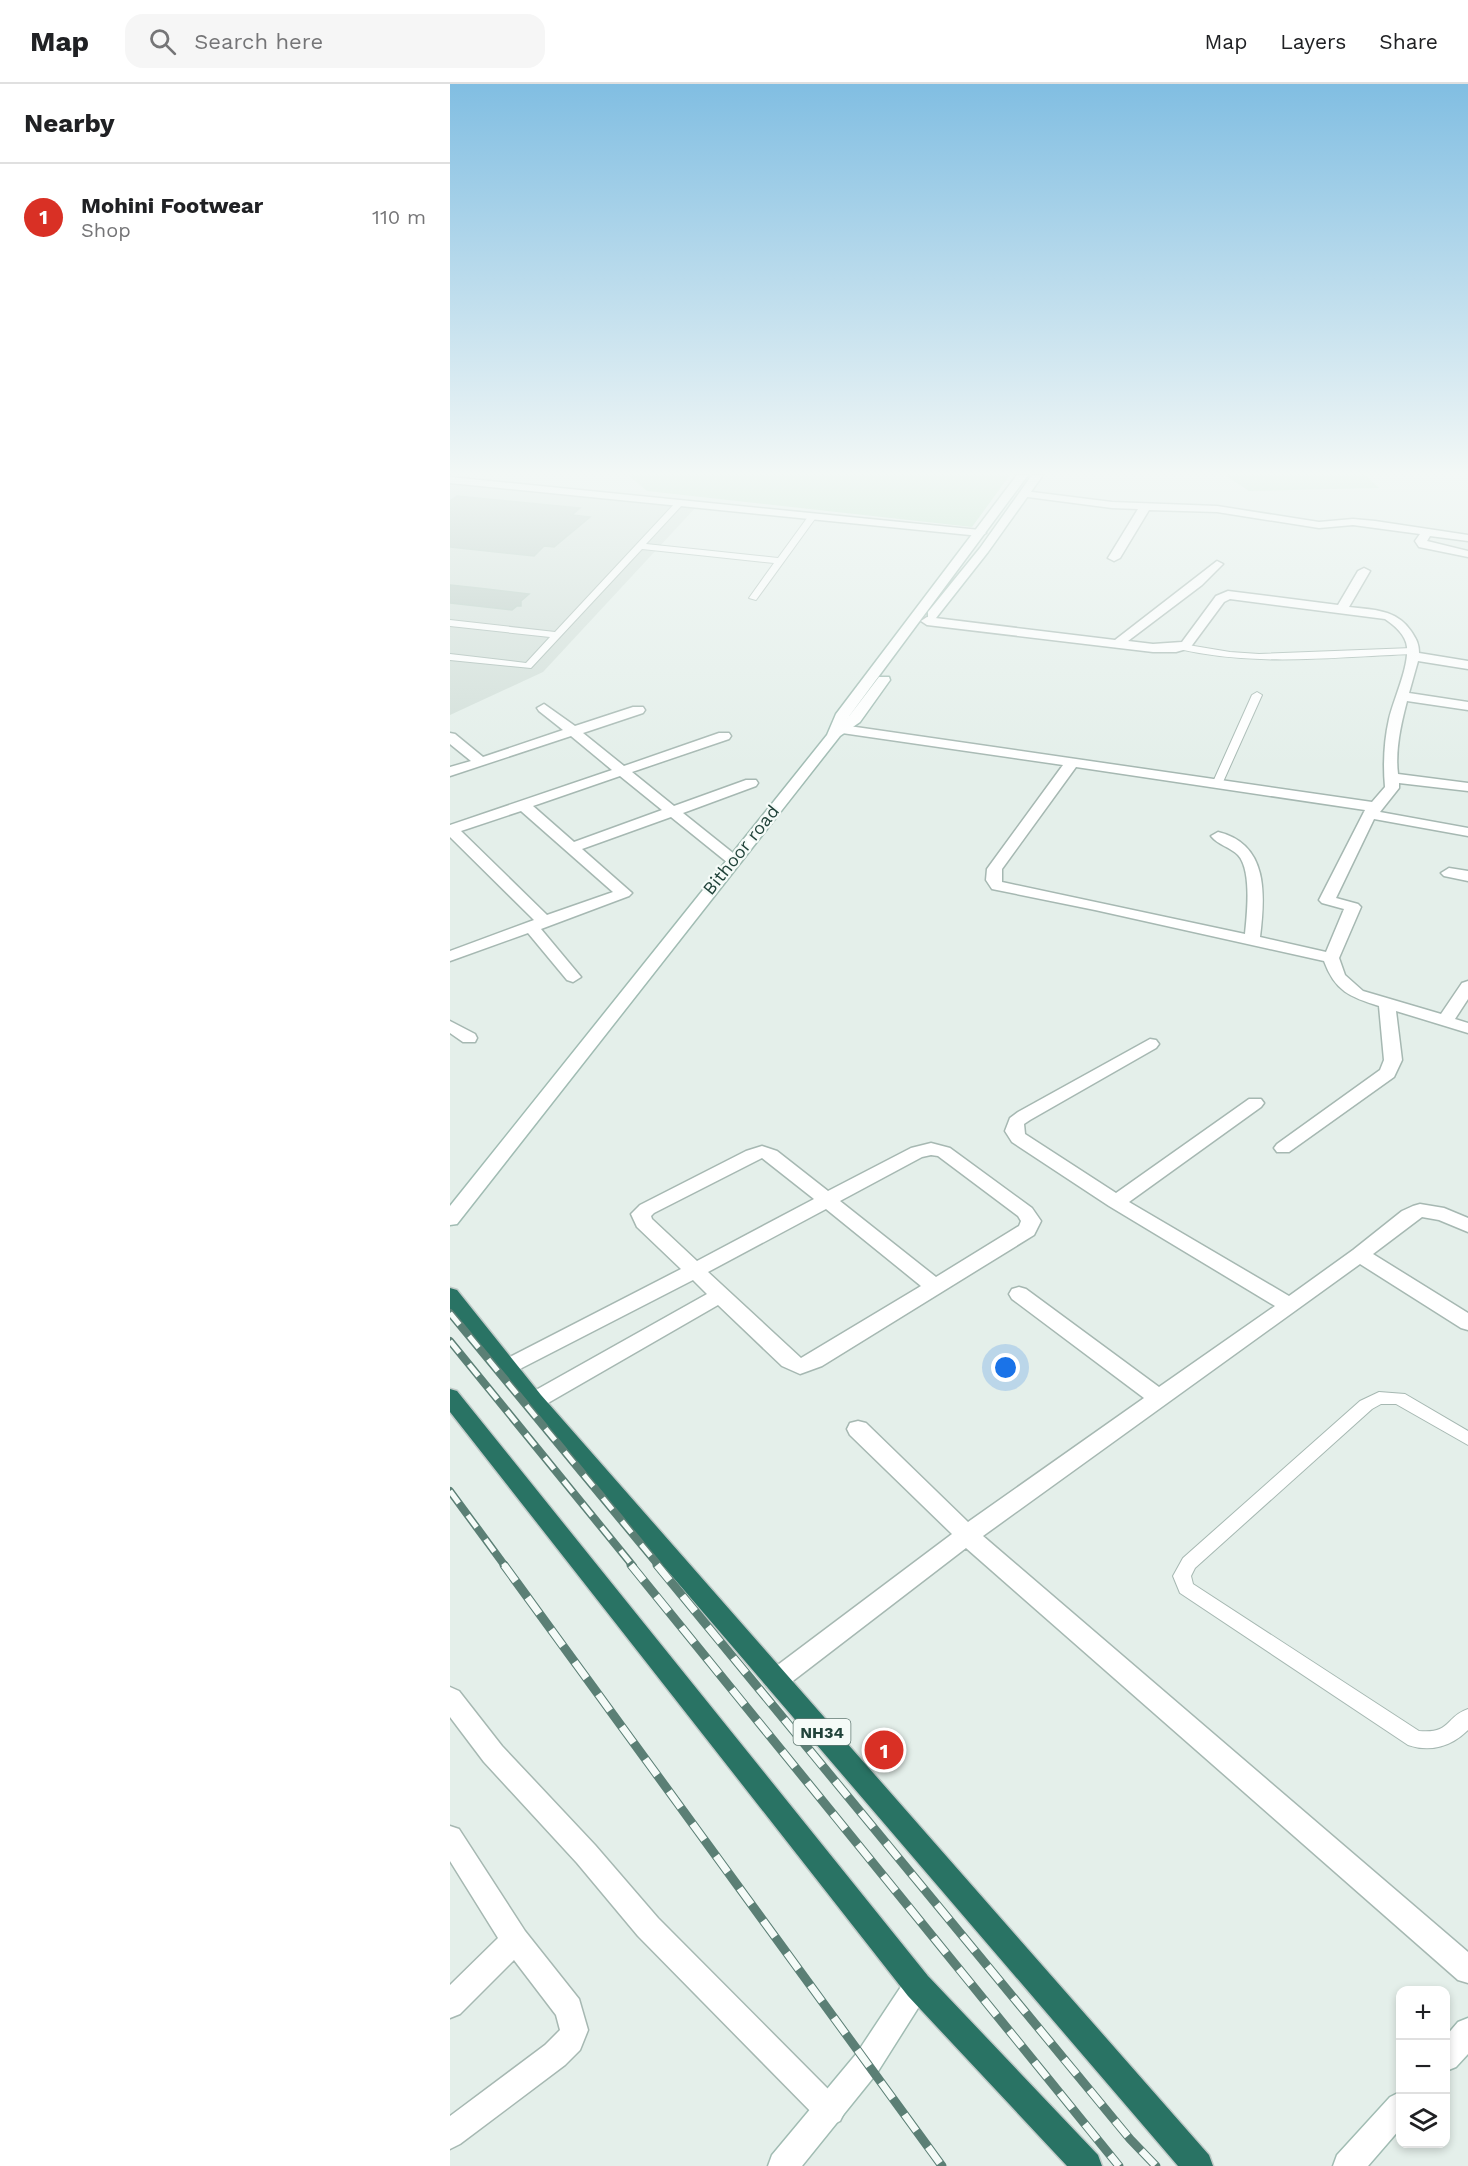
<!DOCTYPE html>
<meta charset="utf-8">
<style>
body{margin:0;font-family:"Work Sans",sans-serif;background:#f6f6f6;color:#202124}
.controls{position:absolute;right:18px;bottom:18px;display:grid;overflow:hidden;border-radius:12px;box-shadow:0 3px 9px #0003}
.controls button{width:54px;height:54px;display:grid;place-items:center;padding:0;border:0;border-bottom:2px solid #e0e0e0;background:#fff;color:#202124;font:30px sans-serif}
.you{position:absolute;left:556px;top:1284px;width:21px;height:21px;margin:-15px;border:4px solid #fff;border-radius:50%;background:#1a73e8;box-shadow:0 0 0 9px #1a73e833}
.badge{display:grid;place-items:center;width:39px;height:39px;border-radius:50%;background:#d93025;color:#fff;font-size:20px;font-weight:700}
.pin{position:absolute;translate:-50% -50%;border:3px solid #fff;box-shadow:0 2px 6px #0006}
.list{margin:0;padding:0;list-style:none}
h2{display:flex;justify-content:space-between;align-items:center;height:78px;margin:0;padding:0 24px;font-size:26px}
h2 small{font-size:20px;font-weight:400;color:#757577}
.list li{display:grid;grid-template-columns:39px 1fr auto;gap:18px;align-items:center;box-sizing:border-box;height:108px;padding:0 24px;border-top:2px solid #e0e0e0}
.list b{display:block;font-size:22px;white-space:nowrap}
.list p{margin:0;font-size:20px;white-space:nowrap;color:#757577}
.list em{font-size:20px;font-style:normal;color:#757577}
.icon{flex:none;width:33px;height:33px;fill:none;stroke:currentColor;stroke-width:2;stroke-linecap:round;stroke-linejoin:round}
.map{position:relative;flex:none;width:1018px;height:2082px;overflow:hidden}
header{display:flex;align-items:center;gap:36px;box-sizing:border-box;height:84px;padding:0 30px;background:#fff;border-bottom:2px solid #e0e0e0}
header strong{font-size:28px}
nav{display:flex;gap:33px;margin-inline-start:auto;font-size:21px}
.search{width:420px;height:54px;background:#f6f6f6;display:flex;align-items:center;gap:15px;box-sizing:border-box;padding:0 21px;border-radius:18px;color:#757577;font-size:22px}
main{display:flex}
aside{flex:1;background:#fff}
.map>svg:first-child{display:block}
</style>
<header>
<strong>Map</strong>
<div class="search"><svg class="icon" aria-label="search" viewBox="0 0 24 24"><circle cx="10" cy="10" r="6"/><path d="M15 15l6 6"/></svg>Search here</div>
<nav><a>Map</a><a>Layers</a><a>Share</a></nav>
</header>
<main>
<aside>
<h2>Nearby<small></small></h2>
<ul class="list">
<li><span class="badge">1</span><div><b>Mohini Footwear</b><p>Shop</p></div><em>110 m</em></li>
</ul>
</aside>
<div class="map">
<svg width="1018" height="2082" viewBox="0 0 1018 2082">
<rect width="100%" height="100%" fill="#e4efea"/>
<!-- built -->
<path fill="#d2dfd9" d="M0 398 247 422 93 588 0 631Z"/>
<!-- green -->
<path fill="#bbe2c6" d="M178 391H560L522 443 197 407Z
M775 391H915L929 404 799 407Z"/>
<!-- building -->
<path fill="#b9cac3" stroke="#b5cac1" stroke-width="1.5" d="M7 412 130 424 122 431 140 433 104 463 94 462 84 472 0 463V417Z
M0 501 28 504 79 510 71 517V522H67L62 526 0 519Z"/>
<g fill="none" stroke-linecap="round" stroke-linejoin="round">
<defs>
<path id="lane" d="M227 417 234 419 196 460 328 474 360 430 367 432 306 516 299 514 324 479 192 465 81 584 0 576V570L76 579 100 553 0 542V536L105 548Z
M732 560 780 568 809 570 962 564 967 567 962 570C884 573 806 583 729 565L727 563Z
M807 608 812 611 773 698 768 701 764 700 763 698 802 611Z
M929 1308 955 1310 1018 1347V1361L946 1320H931L922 1325 745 1484 741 1492 743 1500 969 1647C1001 1650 995 1633 1018 1625V1646C1002 1662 981 1669 958 1661L730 1509 723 1492 733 1474 910 1317Z"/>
<path id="street" d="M0 393 530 446 536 449 530 452 0 399Z
M574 407 662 418 767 422 869 438 903 435 925 437 1018 451V457L980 452 977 457 1018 467V473L969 463 965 457 970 450 903 441 869 444 767 428 699 426 670 474 664 477 658 474 688 425 662 424 570 412V408Z
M767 477 773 480 752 501 678 557 703 560 732 558 766 512 778 507 888 521 908 487 914 484 920 487 899 523C923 526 946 525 961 547 966 555 969 559 969 569L1018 577V585L968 577 959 609 1018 618V626L957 617C951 640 945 666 948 690L1018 699V707L949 699V704L930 728 1018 744V752L924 735 886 814 908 820 911 823 889 874 895 891 913 907 991 930 1012 899 1018 897V915L1005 935 1018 939V949L946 927 952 976 944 993 839 1068H827L824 1064 827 1060 930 986 934 976 929 922C900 913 885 907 874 877L645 826 542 805 536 796 537 785 613 681 392 649 385 645 392 641 922 718 935 703C933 681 934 657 939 635 944 614 959 583 957 563 956 551 944 541 935 535L780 515 774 518 740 564 726 568H703L477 541 471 537 477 533 665 556ZM626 683 915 726 869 816 872 819 894 825 876 868 810 853C815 812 819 760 768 748L761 752C768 761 780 763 788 771 802 786 797 830 795 850L552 798V785Z
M94 620 125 642 183 623H193L195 626 193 629 133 649 174 682 269 649H279L281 652 279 655 182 688 224 722 296 696H306L308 699 306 702 233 729 288 773 290 776 288 779H278L221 733 132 765 182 809 179 812 91 845 131 893 123 898 117 896 78 849 0 877V867L84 836 0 753V741L162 686 121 652 0 692V683L21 677 0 660V649L5 650 33 673 113 646 89 627 87 624ZM170 692 212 726 124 758 83 722ZM71 727 163 808 97 831 11 747Z
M999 784 1018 787V797L994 792 991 789Z
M0 937 25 950 27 954 25 958H13L0 949Z
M700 955 706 956 709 960 706 964 580 1036 574 1040 575 1050 666 1109 799 1015H811L814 1019 811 1023 679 1118 839 1212 903 1166 952 1127 963 1122 970 1120 994 1124 1018 1134V1148L989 1136 972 1133 923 1170 1018 1229V1246L1011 1244 910 1180 533 1452 1018 1868V1899L1008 1896 516 1464 335 1603 326 1606 317 1603 314 1596 317 1589 502 1450 400 1351 397 1345 400 1339 408 1337 416 1339 518 1438 694 1314 562 1215 559 1210 562 1205 569 1203 576 1205 709 1303 825 1222 659 1122 562 1058 555 1047 560 1034 568 1028Z
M481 1059 500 1064 582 1124 591 1137 584 1151 372 1282 350 1290 332 1282 268 1221 91 1323 84 1325 77 1323 73 1317 77 1311 257 1210 243 1196 64 1288 57 1291 50 1288 47 1283 50 1278 231 1185 187 1143 181 1130 190 1121 296 1067 312 1062 327 1067 378 1107 461 1064ZM481 1071 488 1072 568 1132 571 1137 569 1142 486 1193 390 1117 472 1073ZM312 1074 364 1115 247 1177 202 1135 201 1132 204 1129ZM376 1125 471 1202 351 1274 258 1188Z
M0 1603 9 1607 52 1662 145 1761 208 1834 390 2017 395 2027 390 2037 380 2042 370 2037 188 1852 127 1779 34 1678 0 1633Z
M0 1742 9 1745 75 1847 129 1915 138 1946 130 1966 115 1981 10 2060 0 2065V2032L95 1961 110 1946 106 1931 64 1876 10 1930 0 1934V1901L48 1854 0 1777Z"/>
<path id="secondary" d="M567 391H578L397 635 429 593H439L440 596 410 638 390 652 7 1140 0 1141V1122L377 651 386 630Z
M582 391H593L538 468 486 534H478V528L530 464Z
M468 1888 478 1892 482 1902 427 1989 352 2082H318L322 2071 407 1969 458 1892Z
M1018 1934V1970L1006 1983 996 1987V1952L1008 1938Z
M950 2008V2045L918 2082H883L887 2071 940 2013Z"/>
<path id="highway" d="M0 1204 7 1206 91 1311 759 2071 763 2082H728L77 1323 0 1225Z
M0 1305 7 1307 478 1892 648 2071 652 2082H617L458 1912 0 1328Z"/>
</defs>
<!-- lane casing -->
<use href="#lane" stroke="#a6b8b2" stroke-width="2"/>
<!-- street casing -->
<use href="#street" stroke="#a6b8b2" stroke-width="3"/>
<!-- secondary casing -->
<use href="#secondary" stroke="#a1bcb3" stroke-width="3"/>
<!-- highway casing -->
<use href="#highway" stroke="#c1cac8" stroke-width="3"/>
<!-- lane -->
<use href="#lane" fill="#fff" fill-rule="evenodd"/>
<!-- street -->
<use href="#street" fill="#fff" fill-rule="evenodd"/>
<!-- secondary -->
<use href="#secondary" fill="#fff" fill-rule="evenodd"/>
<!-- highway -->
<use href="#highway" fill="#297364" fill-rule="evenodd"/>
<defs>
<path id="rail-far1" d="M0 1229 209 1482
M0 1257 183 1482
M0 1407 55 1482"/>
<path id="rail" d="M54 1481 492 2082
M181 1481 669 2082
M207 1481 680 2055 706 2082"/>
</defs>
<!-- rail-far1 casing -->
<use href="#rail-far1" stroke="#5b7f75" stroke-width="8"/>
<!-- rail casing -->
<use href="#rail" stroke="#5b7f75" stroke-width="9"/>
<!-- rail-far1 -->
<use href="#rail-far1" stroke="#f5fbf8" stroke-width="5" stroke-dasharray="15" stroke-linecap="butt"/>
<!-- rail -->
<use href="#rail" stroke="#f5fbf8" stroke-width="7" stroke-dasharray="20" stroke-linecap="butt"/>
</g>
<!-- sky -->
<linearGradient id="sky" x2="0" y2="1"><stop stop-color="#81bee2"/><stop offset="0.57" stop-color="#f3f8f6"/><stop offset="1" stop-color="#f3f8f6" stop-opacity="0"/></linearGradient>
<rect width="1018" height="683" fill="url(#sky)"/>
<g text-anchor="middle" stroke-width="4.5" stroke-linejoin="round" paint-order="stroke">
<!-- shield labels -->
<rect fill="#f5fbf8" stroke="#617a73" stroke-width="1.5" x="343.5" y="1635" width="57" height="26" rx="4.5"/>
<g font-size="16" font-weight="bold" fill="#21433a">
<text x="372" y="1654">NH34</text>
</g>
<!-- street labels -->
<g font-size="18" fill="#21433a" stroke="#f5fbf8">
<text transform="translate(291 766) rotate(-51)" y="6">Bithoor road</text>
</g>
</g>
</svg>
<div class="controls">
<button>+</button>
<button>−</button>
<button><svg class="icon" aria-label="layers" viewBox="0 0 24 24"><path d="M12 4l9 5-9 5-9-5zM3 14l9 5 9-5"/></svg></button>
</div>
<div class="you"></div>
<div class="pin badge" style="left:434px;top:1666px">1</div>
</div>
</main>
